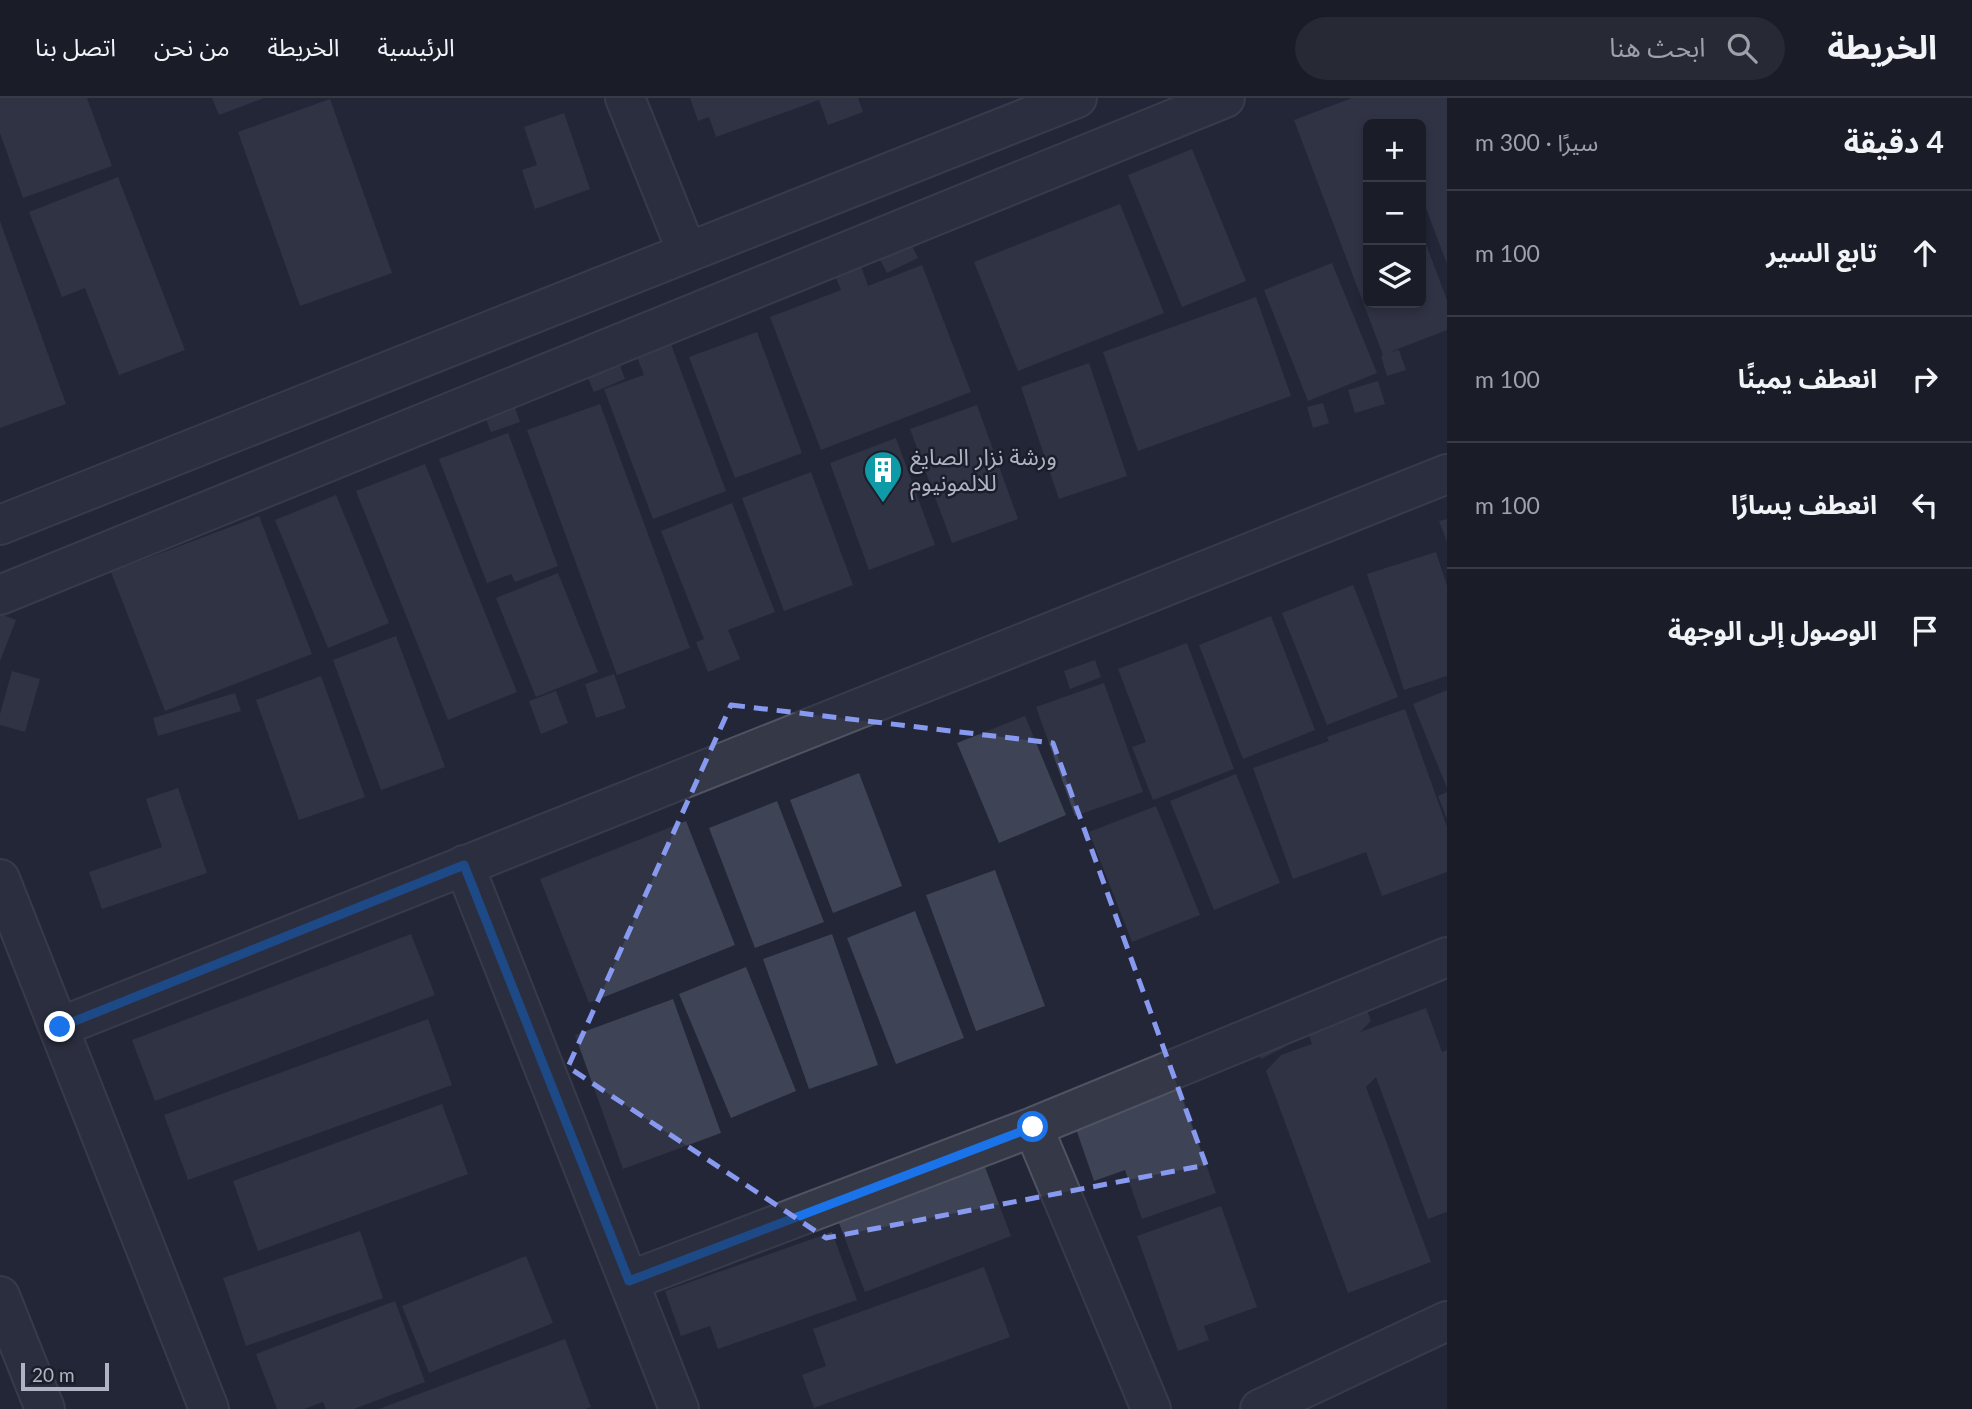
<!DOCTYPE html>
<html lang="ar">
<meta charset="utf-8">
<style>
body{margin:0;font-family:Lato,"Noto Sans Arabic",sans-serif;background:#272934;color:#f1f3f6;direction:rtl}
.controls{position:absolute;right:21px;top:21px;display:grid;overflow:hidden;border-radius:10px;box-shadow:0 4px 10px #0003}
.controls button{width:63px;height:63px;display:grid;place-items:center;padding:0;border:0;border-bottom:2px solid #383a45;background:#1a1c28;color:#f1f3f6;font:35px sans-serif}
.scale{position:absolute;left:21px;bottom:18px;width:88px;box-sizing:border-box;padding-left:7px;border:4px solid #b0b3c3;border-top:0;font-size:19px;line-height:24px;white-space:nowrap;color:#b0b3c3;-webkit-text-stroke:5px #1b1e2b;paint-order:stroke}
.stop{position:absolute;width:21px;height:21px;margin:-16px;border:5px solid #1a73e8;border-radius:50%;background:#fff}
.stop.end{background:#1a73e8;border-color:#fff;box-shadow:0 2px 7px #0008}
.list{margin:0;padding:0;list-style:none}
h2{display:flex;justify-content:space-between;align-items:center;height:91px;margin:0;padding:0 28px;font-size:30px}
h2 small{font-size:23px;font-weight:400;color:#9fa1a8}
.list li{display:grid;grid-template-columns:46px 1fr auto;gap:21px;align-items:center;box-sizing:border-box;height:126px;padding:0 28px;border-top:2px solid #383a45}
.list b{display:block;font-size:26px;white-space:nowrap}
.list em{font-size:23px;font-style:normal;color:#9fa1a8}
.icon{flex:none;width:38px;height:38px;fill:none;stroke:currentColor;stroke-width:2;stroke-linecap:round;stroke-linejoin:round}
.map{position:relative;flex:none;width:1447px;height:1311px;overflow:hidden;direction:ltr}
header{display:flex;align-items:center;gap:42px;box-sizing:border-box;height:98px;padding:0 35px;background:#1a1c28;border-bottom:2px solid #383a45}
header strong{font-size:33px}
nav{display:flex;gap:38px;margin-inline-start:auto;font-size:24px}
.search{width:490px;height:63px;background:#272934;display:flex;align-items:center;gap:18px;box-sizing:border-box;padding:0 24px;border-radius:38px;color:#9fa1a8;font-size:26px}
main{display:flex}
aside{flex:1;background:#1a1c28}
.map>svg:first-child{display:block}
</style>
<header>
<strong>الخريطة</strong>
<div class="search"><svg class="icon" aria-label="search" viewBox="0 0 24 24"><circle cx="10" cy="10" r="6"/><path d="M15 15l6 6"/></svg>ابحث هنا</div>
<nav><a>الرئيسية</a><a>الخريطة</a><a>من نحن</a><a>اتصل بنا</a></nav>
</header>
<main>
<aside>
<h2>4 دقيقة<small>سيرًا · 300 m</small></h2>
<ul class="list">
<li><svg class="icon" aria-label="ahead" viewBox="0 0 24 24"><path d="M12 20V5M6 11l6-6 6 6"/></svg><div><b>تابع السير</b></div><em>100 m</em></li>
<li><svg class="icon" aria-label="right" viewBox="0 0 24 24"><path d="M7 20v-9h11M14 6l5 5-5 5"/></svg><div><b>انعطف يمينًا</b></div><em>100 m</em></li>
<li><svg class="icon" aria-label="left" viewBox="0 0 24 24"><path d="M17 20v-9H6M10 6l-5 5 5 5"/></svg><div><b>انعطف يسارًا</b></div><em>100 m</em></li>
<li><svg class="icon" aria-label="arrive" viewBox="0 0 24 24"><path d="M6 21V4h12l-3 4 3 4H6"/></svg><div><b>الوصول إلى الوجهة</b></div></li>
</ul>
</aside>
<div class="map">
<svg width="1447" height="1311" viewBox="0 0 1447 1311">
<rect width="100%" height="100%" fill="#222636"/>
<!-- building -->
<path fill="#3e4356" d="M0 0H87L112 68 23 100 0 35Z
M212 0H264L219 17Z
M690 0H858L863 14 828 27 819 2 716 39 709 19 698 23Z
M1352 0H1447V166L1421 97V26H1368V205H1421V133L1447 202V232L1390 254 1399 252 1406 272 1387 278 1381 258 1383 257 1294 22Z
M330 1 392 175 300 208 238 34Z
M564 15 590 91 535 111 522 72 537 67 524 29Z
M1192 51 1246 183 1182 209 1128 77Z
M118 79 185 252 119 277 85 190 62 199 29 114Z
M1120 106 1164 215 1018 273 974 164Z
M0 123 66 306 0 330Z
M906 136 918 160 887 175 875 152Z
M857 157 868 188 922 167 971 294 821 352 770 219 841 192 831 167Z
M1332 165 1377 275 1308 303 1264 192Z
M1256 199 1291 298 1138 353 1103 254Z
M666 233 726 393 653 421 604 291 644 277 632 246Z
M757 234 802 355 735 380 689 259Z
M615 254 625 281 594 294 582 267Z
M1089 265 1127 378 1059 401 1021 289Z
M1378 283 1385 306 1355 315 1348 292Z
M511 298 520 324 491 334 481 308Z
M1323 305 1329 325 1313 330 1307 309Z
M600 306 690 550 617 577 527 332Z
M977 307 1018 421 952 445 910 331Z
M508 335 558 468 515 484 511 476 487 485 439 361Z
M896 340 935 447 869 472 830 365Z
M425 366 517 594 448 622 356 393Z
M811 374 853 487 784 513 742 400Z
M336 397 389 525 328 550 275 422Z
M732 405 775 514 728 532 740 561 708 574 696 544 704 541 661 433Z
M259 418 312 556 165 613 111 474Z
M1447 421V444L1439 423Z
M1436 454 1447 488V578L1404 592 1367 476Z
M558 475 598 574 536 599 496 500Z
M1353 487 1398 599 1327 627 1282 515Z
M0 516 16 522 0 563Z
M1271 518 1315 632 1243 661 1199 547Z
M396 538 445 669 381 692 333 562Z
M1187 545 1234 671 1153 702 1132 649 1146 644 1118 571Z
M1095 562 1101 579 1070 591 1064 573Z
M12 573 40 581 25 634 0 627V616Z
M614 576 626 610 596 620 585 586Z
M321 578 365 699 299 722 256 602Z
M1104 585 1143 694 1075 718 1036 609Z
M1447 592V690L1413 606Z
M556 593 568 625 541 636 529 603Z
M235 595 241 613 158 638 153 620Z
M1405 611 1447 729V774L1382 798 1366 754 1293 781 1253 670 1329 643 1327 639Z
M1025 618 1066 717 999 745 957 645Z
M859 675 902 788 833 815 790 702Z
M1236 676 1280 785 1214 812 1170 703Z
M178 690 207 775 102 811 89 774 162 749 146 701Z
M1447 694V721L1438 698Z
M777 703 824 824 755 850 709 730Z
M1156 708 1200 817 1132 844 1089 734Z
M686 723 735 847 589 905 540 781Z
M995 772 1045 908 976 933 926 797Z
M915 813 964 940 896 966 847 840Z
M411 836 435 897 155 1003 132 942Z
M832 836 878 967 809 991 763 861Z
M746 869 796 993 731 1020 679 896Z
M673 901 721 1035 623 1071 575 937Z
M1363 902 1371 923 1360 934 1426 910 1442 954 1447 952V1114L1428 1121 1376 979 1366 989 1431 1164 1348 1195 1266 973 1281 957 1312 946 1304 923Z
M428 921 452 987 188 1082 164 1017Z
M1277 934 1285 949 1261 961 1253 946Z
M1180 991 1216 1095 1142 1121 1125 1072 1094 1083 1075 1028Z
M442 1006 468 1076 258 1153 233 1083Z
M985 1069 1011 1138 865 1194 839 1125Z
M1221 1108 1257 1209 1204 1228 1209 1242 1178 1253 1137 1138Z
M360 1133 383 1200 246 1248 223 1180Z
M832 1134 857 1202 718 1251 710 1228 681 1238 665 1193Z
M526 1158 553 1225 429 1275 402 1208Z
M984 1169 1010 1239 814 1310 802 1277 826 1268 813 1231Z
M395 1203 425 1284 354 1311H326L323 1304 304 1311H277L256 1256Z
M565 1241 591 1309 585 1311H379Z"/>
<g fill="none" stroke-linecap="round" stroke-linejoin="round">
<defs>
<path id="minor" d="M625 0 687 154
M0 427 1077 0
M0 497 1225 0
M464 767 679 1311
M0 781 209 1311
M60 929 1447 376
M1033 1029 1151 1311
M629 1183 1033 1029 1447 859
M0 1198 45 1311
M1260 1311 1447 1223"/>
</defs>
<!-- minor casing -->
<use href="#minor" stroke="#505362" stroke-width="42"/>
<!-- minor -->
<use href="#minor" stroke="#353947" stroke-width="38"/>
</g>
<g fill="none" stroke-linecap="round" stroke-linejoin="round">
<!-- route -->
<path stroke="#1a73e8" stroke-width="9" d="M60 929 464 767 629 1183 1033 1029"/>
</g>
<!-- marked area -->
<path d="M0 0H1447V1311H0ZM731 607 1053 645 1206 1067 826 1140 568 969Z" fill="#222636" fill-opacity=".55" fill-rule="evenodd"/>
<path fill="none" stroke="#889af0" stroke-width="5" stroke-dasharray="14 9" stroke-linejoin="round" d="M731 607 1053 645 1206 1067 826 1140 568 969Z"/>
<!-- icons -->
<defs>
<symbol id="building-pin" viewBox="-11 -11 22 30"><path d="M0 17L-7.5 6A9.5 9.5 0 1 1 7.5 6Z" fill="#0f9aa8" stroke="#1b1e2b"/><path d="M-4-6H4V6H1V3H-1V6H-4ZM-2.5-4.3h1.7v1.8h-1.7ZM.8-4.3h1.7v1.8H.8ZM-2.5-1h1.7V.8h-1.7ZM.8-1h1.7V.8H.8Z" fill="#fff"/></symbol>
</defs>
<g fill-rule="evenodd">
<use href="#building-pin" x="861" y="350" width="44" height="60"/>
</g>
<g text-anchor="middle" stroke-width="5" stroke-linejoin="round" paint-order="stroke">
<!-- poi labels -->
<g font-size="23" fill="#b0b3c3" stroke="#1b1e2b" text-anchor="start">
<text x="910" y="367">ورشة نزار الصايغ<tspan x="910" dy="26">للالمونيوم</tspan></text>
</g>
</g>
</svg>
<div class="controls">
<button>+</button>
<button>−</button>
<button><svg class="icon" aria-label="layers" viewBox="0 0 24 24"><path d="M12 4l9 5-9 5-9-5zM3 14l9 5 9-5"/></svg></button>
</div>
<div class="scale">20 m</div>
<div class="stop" style="left:1033px;top:1029px"></div>
<div class="stop end" style="left:60px;top:929px"></div>
</div>
</main>
